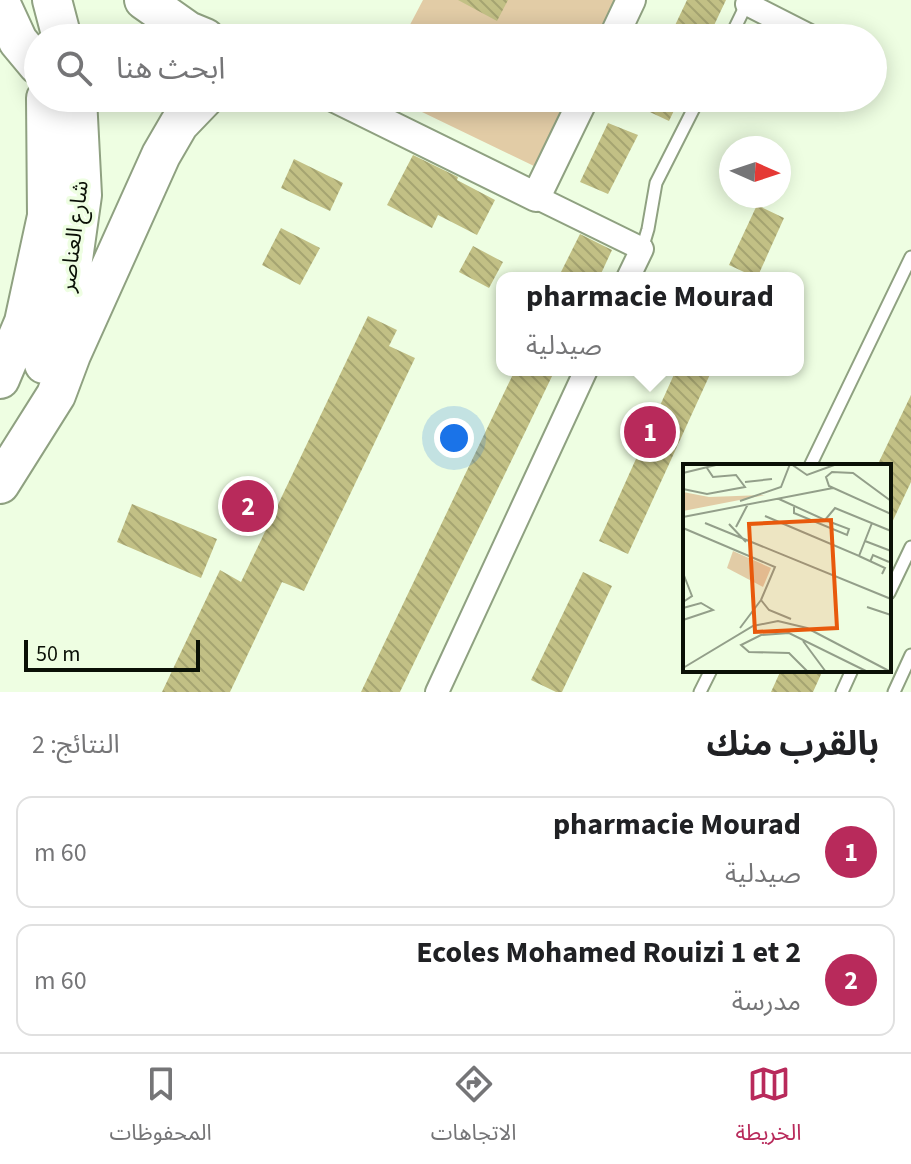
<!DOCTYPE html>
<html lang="ar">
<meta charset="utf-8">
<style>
body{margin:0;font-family:"Source Sans 3","Noto Sans Arabic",sans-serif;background:#f6f6f6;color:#202124;direction:rtl}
.compass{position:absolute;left:719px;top:136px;width:72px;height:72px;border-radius:50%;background:#fff;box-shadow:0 4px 20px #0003;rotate:93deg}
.scale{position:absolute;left:24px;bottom:20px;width:176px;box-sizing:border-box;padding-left:8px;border:4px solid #0a1006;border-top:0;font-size:22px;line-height:28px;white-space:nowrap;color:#0a1006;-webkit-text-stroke:6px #eefee2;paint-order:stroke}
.you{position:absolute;left:454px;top:438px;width:28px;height:28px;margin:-20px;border:6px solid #fff;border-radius:50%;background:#1a73e8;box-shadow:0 0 0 12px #1a73e833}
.badge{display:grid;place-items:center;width:52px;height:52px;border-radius:50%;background:#b82a5b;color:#fff;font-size:26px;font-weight:700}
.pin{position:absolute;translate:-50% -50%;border:4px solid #fff;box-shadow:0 2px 8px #0006}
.popup{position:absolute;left:496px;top:272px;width:308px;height:104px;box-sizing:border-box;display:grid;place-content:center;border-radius:16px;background:#fff;filter:drop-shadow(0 2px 6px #0005);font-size:26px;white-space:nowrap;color:#757577}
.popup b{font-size:30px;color:#202124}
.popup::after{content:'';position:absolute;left:50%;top:100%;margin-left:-16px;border:16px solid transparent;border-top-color:#fff}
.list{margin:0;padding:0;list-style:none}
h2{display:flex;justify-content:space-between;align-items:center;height:104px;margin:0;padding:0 32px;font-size:34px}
h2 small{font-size:26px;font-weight:400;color:#757577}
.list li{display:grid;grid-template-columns:52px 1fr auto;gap:24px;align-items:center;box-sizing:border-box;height:112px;margin:0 16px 16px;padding:0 16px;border:2px solid #e0e0e0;border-radius:16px}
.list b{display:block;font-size:30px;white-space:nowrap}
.list p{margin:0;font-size:26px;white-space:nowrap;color:#757577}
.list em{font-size:26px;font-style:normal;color:#757577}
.icon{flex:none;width:44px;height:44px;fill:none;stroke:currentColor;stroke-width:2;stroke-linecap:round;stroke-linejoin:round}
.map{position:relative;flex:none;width:911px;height:692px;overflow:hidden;direction:ltr}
.search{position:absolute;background:#fff;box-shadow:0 4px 20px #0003;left:24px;right:24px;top:24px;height:88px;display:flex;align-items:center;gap:20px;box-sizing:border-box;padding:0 28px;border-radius:44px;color:#757577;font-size:30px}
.sheet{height:360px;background:#fff}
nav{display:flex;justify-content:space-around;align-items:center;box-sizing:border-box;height:112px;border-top:2px solid #e0e0e0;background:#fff;font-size:22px;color:#757577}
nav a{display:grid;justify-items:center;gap:4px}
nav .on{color:#b82a5b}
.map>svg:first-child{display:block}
</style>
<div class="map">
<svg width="911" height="692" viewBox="0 0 911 692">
<defs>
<pattern id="building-back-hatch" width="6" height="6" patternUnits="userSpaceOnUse" patternTransform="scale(2)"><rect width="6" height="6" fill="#c2c085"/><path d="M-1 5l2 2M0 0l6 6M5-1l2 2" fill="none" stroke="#a5a471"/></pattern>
</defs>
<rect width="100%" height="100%" fill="#eefee2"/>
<!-- garden -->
<path fill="#e2cca6" d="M423 0H616L597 38H403Z
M393 98H568L534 166Z"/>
<!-- building -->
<path fill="url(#building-back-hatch)" d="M458 0H508L497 21Z
M687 0H726L708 38H669Z
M620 98H680L669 121Z
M608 123 638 135 608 194 580 182Z
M413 155 458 177 457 180 495 200 477 235 438 215 432 228 387 205Z
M294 159 343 183 330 211 281 188Z
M757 205 784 218 757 278 729 265Z
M281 228 320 248 300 285 262 265Z
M580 234 612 250 599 278H558Z
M473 246 503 262 489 288 459 272Z
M368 316 397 330 389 346 415 358 304 591 282 582 230 692H162L220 570 241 582Z
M515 370H555L400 692H361Z
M676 370H712L628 554 599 541Z
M911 395V482L889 529V466H877Z
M132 504 217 539 201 578 117 542Z
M583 572 612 586 562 692H556L531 680Z
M781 670H823L813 692H771Z"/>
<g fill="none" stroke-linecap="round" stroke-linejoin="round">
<defs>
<path id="service" d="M730 38 747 3
M642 249 648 229 656 183 699 98
M810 466 911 257
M889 593 911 547
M700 692 711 670
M842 692 852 670
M894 692 911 655"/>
<path id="minor" d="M747 4 814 38
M536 197 642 249 628 278
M437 692 586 370"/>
<path id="tertiary" d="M613 38 631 0
M335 98 536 197 584 98"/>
<path id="trunk" d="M52 0 62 38
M144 0 188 31 205 38
M0 2 18 41 38 65
M44 364 69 288 82 195 77 98
M0 379 24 322 47 216 46 98
M0 484 56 395 71 355 161 155 179 124 204 98"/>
</defs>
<!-- service casing -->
<use href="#service" stroke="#8fa181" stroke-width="15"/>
<!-- minor casing -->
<use href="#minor" stroke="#8fa181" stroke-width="26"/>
<!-- tertiary casing -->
<use href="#tertiary" stroke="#8fa181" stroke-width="32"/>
<!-- trunk casing -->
<use href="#trunk" stroke="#8fa181" stroke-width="42"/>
<!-- service -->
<use href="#service" stroke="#fff" stroke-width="11"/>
<!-- minor -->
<use href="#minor" stroke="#fff" stroke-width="22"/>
<!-- tertiary -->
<use href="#tertiary" stroke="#fff" stroke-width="28"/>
<!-- trunk -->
<use href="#trunk" stroke="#fff" stroke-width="38"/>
</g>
<g text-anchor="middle" stroke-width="7" stroke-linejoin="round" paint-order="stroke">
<!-- street labels -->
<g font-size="22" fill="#0a1006" stroke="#eefee2">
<text transform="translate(73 236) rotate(-83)" y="8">شارع العناصر</text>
</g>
</g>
<!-- overview -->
<g transform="translate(683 464)">
<rect width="208" height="208" fill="#eefee2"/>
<path d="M0 28 26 33 82 31 0 47Z" fill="#e2cca6"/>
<path d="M50 87 88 104 80 123 44 104Z" fill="#e2cca6"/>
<path fill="none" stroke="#939f8a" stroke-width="2" d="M108 0 124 11 154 0M0 9 37 0M62 18 89 15M0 25 24 30 62 23 53 11 30 13 24 4M96 35 142 56 152 44 208 67M57 37 98 23 107 0M208 37 170 9 149 8 143 13 146 22 208 50M111 43V49L164 71 166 65 142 56M82 52 176 92 189 59M0 53 150 24M22 59 208 135M46 60 63 78M53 63 65 40M0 64 92 103 78 136M182 77 208 87M176 92 202 104 199 110M187 98 190 91 206 98M0 109 9 132 0 138M78 136 86 146 108 155M184 143 208 151M0 144 18 139 30 146 0 156M57 164 78 136M120 177 143 208M0 204 70 162 95 157 124 164 208 208M125 208 106 189 66 188 58 181 78 171 106 169 185 208"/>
<path fill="#e8590c" fill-opacity="0.15" stroke="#e8590c" stroke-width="4" d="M148 56 154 164 72 168 66 60Z"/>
<rect width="208" height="208" fill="none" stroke="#0a1006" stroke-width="4"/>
</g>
</svg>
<svg class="compass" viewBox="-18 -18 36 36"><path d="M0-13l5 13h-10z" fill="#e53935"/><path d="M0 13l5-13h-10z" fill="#757577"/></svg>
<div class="scale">50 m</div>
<div class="you"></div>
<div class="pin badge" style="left:650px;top:432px">1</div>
<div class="popup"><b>pharmacie Mourad</b>صيدلية</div>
<div class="pin badge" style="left:248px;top:506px">2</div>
<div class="search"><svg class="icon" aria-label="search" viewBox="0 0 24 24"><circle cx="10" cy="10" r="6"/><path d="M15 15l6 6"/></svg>ابحث هنا</div>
</div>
<section class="sheet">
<h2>بالقرب منك<small>النتائج: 2</small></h2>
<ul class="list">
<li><span class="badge">1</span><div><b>pharmacie Mourad</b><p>صيدلية</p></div><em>60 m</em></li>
<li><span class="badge">2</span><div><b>Ecoles Mohamed Rouizi 1 et 2</b><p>مدرسة</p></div><em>60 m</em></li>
</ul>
</section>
<nav>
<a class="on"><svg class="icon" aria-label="map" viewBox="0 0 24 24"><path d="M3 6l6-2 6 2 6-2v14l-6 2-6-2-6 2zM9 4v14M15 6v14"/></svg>الخريطة</a>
<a><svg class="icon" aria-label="directions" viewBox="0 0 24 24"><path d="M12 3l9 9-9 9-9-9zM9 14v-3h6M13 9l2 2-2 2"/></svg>الاتجاهات</a>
<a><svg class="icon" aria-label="saved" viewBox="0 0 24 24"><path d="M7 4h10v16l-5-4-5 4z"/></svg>المحفوظات</a>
</nav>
